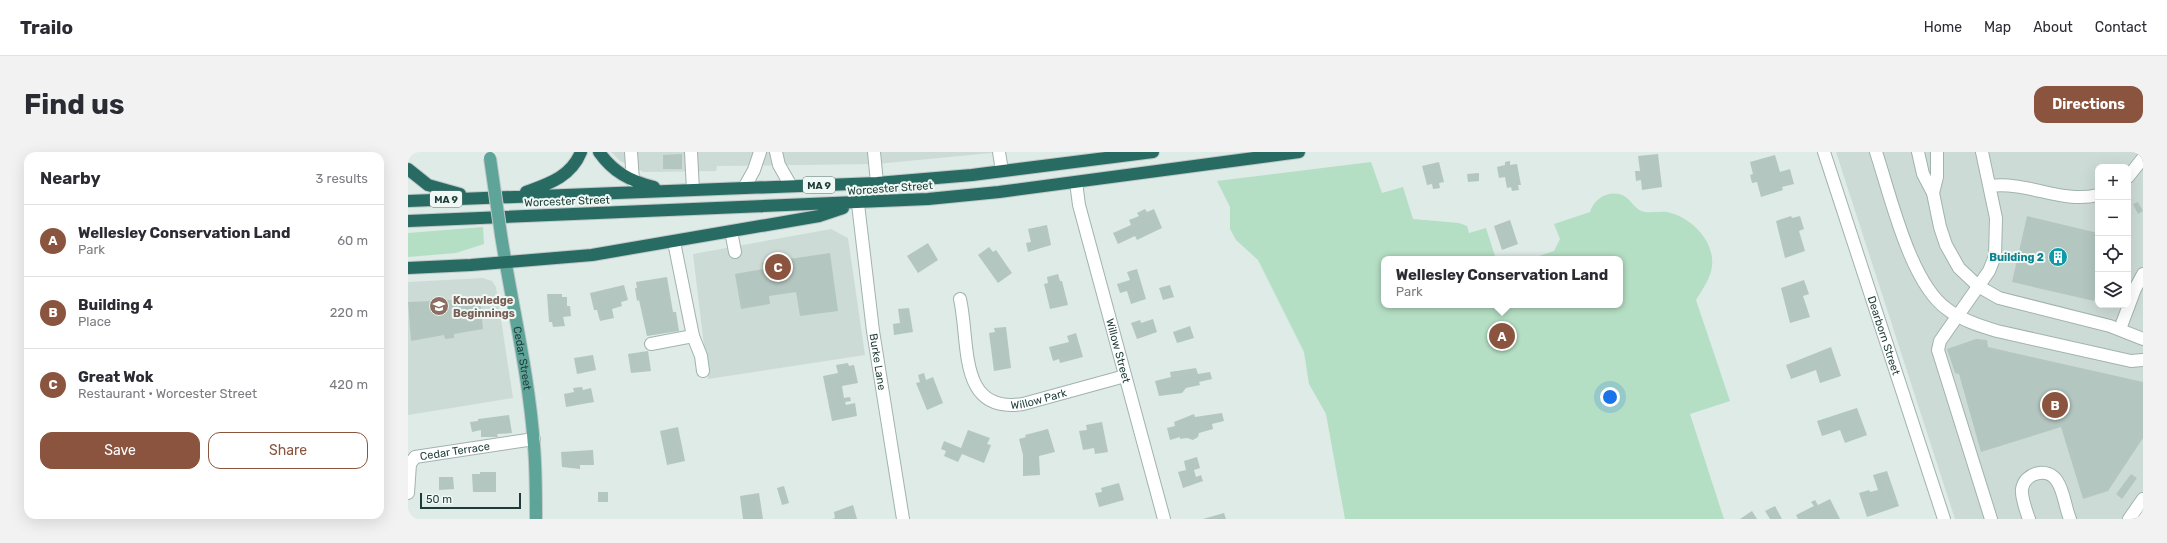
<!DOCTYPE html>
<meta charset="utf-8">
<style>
body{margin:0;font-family:Rubik,sans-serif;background:#f2f2f3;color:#2b2b33}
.controls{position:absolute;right:12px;top:12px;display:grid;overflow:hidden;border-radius:8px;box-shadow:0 4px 16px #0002}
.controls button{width:36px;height:36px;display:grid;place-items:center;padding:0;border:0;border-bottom:1px solid #e1e1e2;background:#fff;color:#2b2b33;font:20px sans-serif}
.scale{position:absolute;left:12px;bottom:10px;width:101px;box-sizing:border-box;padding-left:4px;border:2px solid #1e3c37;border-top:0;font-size:11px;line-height:14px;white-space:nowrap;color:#1e3c37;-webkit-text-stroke:3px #eff8f4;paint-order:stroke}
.you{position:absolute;left:1202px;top:245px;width:14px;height:14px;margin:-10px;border:3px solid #fff;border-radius:50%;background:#1a73e8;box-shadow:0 0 0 6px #1a73e833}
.badge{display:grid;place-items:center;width:26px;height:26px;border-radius:50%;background:#8a543e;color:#fff;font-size:13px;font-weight:700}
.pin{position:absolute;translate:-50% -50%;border:2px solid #fff;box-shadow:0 1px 4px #0006}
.popup{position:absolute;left:973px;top:104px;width:242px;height:52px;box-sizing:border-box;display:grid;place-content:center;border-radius:8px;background:#fff;filter:drop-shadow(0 1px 3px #0005);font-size:13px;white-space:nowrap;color:#7c7c81}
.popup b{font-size:15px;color:#2b2b33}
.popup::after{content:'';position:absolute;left:50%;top:100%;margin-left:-8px;border:8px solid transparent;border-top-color:#fff}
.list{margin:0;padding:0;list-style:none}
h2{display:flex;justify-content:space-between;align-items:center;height:52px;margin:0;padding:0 16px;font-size:17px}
h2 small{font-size:13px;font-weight:400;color:#7c7c81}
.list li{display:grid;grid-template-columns:26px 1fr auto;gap:12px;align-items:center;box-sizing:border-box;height:72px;padding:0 16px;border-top:1px solid #e1e1e2}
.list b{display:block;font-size:15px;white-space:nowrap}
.list p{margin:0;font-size:13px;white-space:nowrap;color:#7c7c81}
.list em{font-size:13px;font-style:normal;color:#7c7c81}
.actions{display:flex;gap:8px;padding:12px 16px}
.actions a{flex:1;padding:9px 0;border:1px solid #8a543e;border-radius:12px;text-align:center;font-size:14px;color:#8a543e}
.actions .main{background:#8a543e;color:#fff}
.icon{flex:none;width:22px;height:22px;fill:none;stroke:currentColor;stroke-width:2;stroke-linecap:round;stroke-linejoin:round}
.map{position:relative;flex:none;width:1735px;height:367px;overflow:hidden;border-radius:12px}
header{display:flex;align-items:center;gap:24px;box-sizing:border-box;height:56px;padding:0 20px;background:#fff;border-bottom:1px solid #e1e1e2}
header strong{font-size:19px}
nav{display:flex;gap:22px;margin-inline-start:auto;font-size:14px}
.intro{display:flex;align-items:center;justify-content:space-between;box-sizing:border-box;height:96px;padding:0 24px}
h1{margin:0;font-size:28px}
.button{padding:10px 18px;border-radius:12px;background:#8a543e;color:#fff;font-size:14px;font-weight:700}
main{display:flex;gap:24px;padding:0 24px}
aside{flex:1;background:#fff;border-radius:12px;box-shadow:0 4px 16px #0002}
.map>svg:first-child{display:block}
</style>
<header>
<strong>Trailo</strong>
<nav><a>Home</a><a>Map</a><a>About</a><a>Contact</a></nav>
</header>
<div class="intro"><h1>Find us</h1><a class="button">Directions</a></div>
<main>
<aside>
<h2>Nearby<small>3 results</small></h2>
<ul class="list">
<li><span class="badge">A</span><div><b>Wellesley Conservation Land</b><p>Park</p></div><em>60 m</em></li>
<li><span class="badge">B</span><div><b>Building 4</b><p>Place</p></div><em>220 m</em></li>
<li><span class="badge">C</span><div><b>Great Wok</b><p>Restaurant · Worcester Street</p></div><em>420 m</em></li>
</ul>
<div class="actions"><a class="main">Save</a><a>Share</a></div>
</aside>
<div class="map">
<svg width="1735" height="367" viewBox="0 0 1735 367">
<rect width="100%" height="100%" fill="#deebe7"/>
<!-- built -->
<path fill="#cddbd6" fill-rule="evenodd" d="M203 0H594L468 12 309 14 308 19 236 20 212 9Z
M1428 0H1735V367H1547ZM1690 15H1720V153H1690Z
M423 77 440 86 457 203 300 227 285 102Z
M75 126 84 129 88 135 105 246 0 263V130Z"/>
<!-- green -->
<path fill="#b5dfc4" d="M963 10 974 41 995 35 1005 67 1051 71 1059 74 1061 81 1078 76 1088 107H976V153H1212V107H1122L1146 99 1152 87 1146 72 1182 60C1186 46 1202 37 1216 44 1224 48 1226 58 1237 60 1244 61 1252 59 1259 60 1283 65 1307 89 1304 114 1303 126 1294 138 1288 148L1322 249 1282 262 1316 367H937L918 262 901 232 896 200 850 108 828 88 822 77V55L809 29Z
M75 75 76 92 48 101 0 105V81Z"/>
<!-- building -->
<path fill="#b4c6c0" d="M274 2V17H255V3Z
M1250 2 1254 35 1234 38 1233 28 1228 29 1227 19H1232L1230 4Z
M1367 3 1372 20 1382 17 1386 32 1374 35 1375 38 1353 45 1349 30 1344 31 1342 23 1345 22 1342 10Z
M1102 9V13L1109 12 1113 33H1110L1111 38 1104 39 1103 35 1099 36 1097 25 1091 26 1089 15 1097 13V10Z
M1031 10 1036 30 1031 31 1032 36 1025 37 1024 32 1019 33 1014 14Z
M1071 21V29L1060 30 1059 22Z
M1730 50 1735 59 1730 62 1725 52Z
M737 57 739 60 746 57 754 76 729 88 727 84 710 92 705 81 723 73 721 68 731 64 729 61Z
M1383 64 1384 66 1392 64 1396 77 1391 79 1397 99 1377 106 1368 69Z
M1619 64 1690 81V133L1686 149 1604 130Z
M1102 68 1110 92 1094 98 1086 74Z
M639 73 643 93 620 100 618 91 623 90 620 77Z
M520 91 530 108 510 121 499 104Z
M581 95 585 100 588 98 604 121 590 131 570 103Z
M422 101 430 159 392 164 388 140 361 144 362 152 333 157 327 122 355 117 354 111Z
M729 117 738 147 723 152 719 139 712 141 709 132 722 128 719 120Z
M650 122 652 129H654L660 153 642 157 636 132 640 131 639 125Z
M259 125 265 160H268L271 179 239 184 231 148 229 149 227 136H229L228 130Z
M1396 128 1401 142 1395 144 1402 165 1382 171 1373 136Z
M216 133 220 148 213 150 214 154 204 157 206 166 192 169 189 158H186L182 141Z
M762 133 766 145 755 148 751 136Z
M139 142H154V145H159V154H162L163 164 155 165 157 174 145 175 144 170H141Z
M72 147 75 177 46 182V186L37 187 36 183 3 189 0 150Z
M501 156 505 180 486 183 485 172 492 171 490 157Z
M745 167 749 180 729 187 723 171 732 168 733 171Z
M782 174 786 186 769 191 765 180Z
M598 175 603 216 586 219 581 181 587 180 586 176Z
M668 181 675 205 652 211 651 207 645 209 641 195 661 190 659 184Z
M1568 187 1579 188 1580 195 1735 230V286L1700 339 1675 347 1653 275 1573 300 1551 222 1547 221 1539 197Z
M1423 195 1433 224 1412 231 1408 218 1383 227 1378 213Z
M240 199 243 219 223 221 220 202Z
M185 203 188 218 169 222 166 206Z
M440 211 441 214 446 213 450 231 434 234 436 246 442 245 443 249 437 250 438 253 447 251 449 264 424 269 415 224 430 221 428 213Z
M788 216 790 222 802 220 804 227 791 230 792 233 778 236 774 241 751 244 747 229 763 225 762 220Z
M516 221 518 228 525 225 535 251 519 258 508 231 512 230 510 223Z
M174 235 175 238 183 236 186 250 158 255 156 242 166 240 165 236Z
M1449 256 1459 283 1437 291 1432 278 1414 284 1409 269Z
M814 261 816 269 804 272 805 277 791 281 790 285 785 288 779 286 772 287V285L762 288 759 276 767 274 766 270 786 262 787 265Z
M101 263 104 281 89 282 90 285H73V278L64 280 62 270 70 269V267Z
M694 270 700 300 687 302 686 296 675 298 671 279 679 278 678 273Z
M270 275 277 309 259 313 252 279Z
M640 277 647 300 631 304 632 323 615 324V303L611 287 618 285 617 283Z
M560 278 582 286 579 292 583 293 576 311 554 302 550 310 536 304 538 299 533 297 536 289 553 296Z
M185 298 186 313H172V317L154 315 153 300Z
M789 305 792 316 786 318 788 325 793 323 795 329 775 336 770 320 778 318 776 309Z
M1479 319 1491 354 1459 365 1451 341 1461 338 1462 340 1470 338 1465 323Z
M72 320H88V340H65L64 322H72Z
M1723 322 1729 326 1714 347 1708 342Z
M31 325H45L46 337 31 338Z
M711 331 716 348 691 355 687 341 694 340 693 336Z
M376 334 381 351 374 353 369 336Z
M190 340H200V350H190Z
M351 341 355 367H335L332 344Z
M1422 347 1432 367H1390L1388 363 1406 354 1403 350 1407 348 1410 353Z
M445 353 449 367H424L427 366 426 360Z
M1367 354 1374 367H1362L1357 359Z
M1344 359 1349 367H1332Z
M816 361 818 367H795Z"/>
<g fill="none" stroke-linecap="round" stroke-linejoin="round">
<defs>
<g id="minor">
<path d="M223 0 225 29"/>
<path d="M283 0 285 38"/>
<path d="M368 0 371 13 383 34"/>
<path d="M466 0 469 31"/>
<path d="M591 0 594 19"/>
<path id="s1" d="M1416 0 1536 367"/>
<path d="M1468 0C1482 42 1502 131 1539 157 1553 168 1572 174 1589 179L1723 209 1735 208"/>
<path d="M1510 0 1515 22 1525 41 1532 75 1538 93 1551 116 1570 134 1591 146 1702 174 1735 187"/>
<path d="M1574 0 1588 66 1587 104 1581 119 1532 189 1530 198 1583 367"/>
<path d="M1720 25 1735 6"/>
<path id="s2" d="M668 30 671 53 756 367"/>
<path d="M1582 34C1619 29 1654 52 1690 43"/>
<path d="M336 36 346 18 352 0"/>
<path d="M1525 41 1529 25V0"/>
<path id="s3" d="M450 52 465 179 495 367"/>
<path d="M323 79 327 100"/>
<path d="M266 90 285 184 293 204 295 219"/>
<path id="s4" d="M552 147C562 191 549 262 615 252L717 224"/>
<path d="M1712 177 1727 137 1735 122"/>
<path d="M243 192 285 184"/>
<path id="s5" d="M0 341 2 312 7 305 126 287"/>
<path d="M1621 367C1618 358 1613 346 1614 337 1617 320 1640 315 1649 329 1656 339 1657 355 1662 367"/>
<path d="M1721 367 1735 347"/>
</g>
<g id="major">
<path id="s6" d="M93 83C104 153 121 223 126 294 128 318 128 343 128 367"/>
</g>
<path id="highway" d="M191 0C205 20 222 29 246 35
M0 17 20 33 52 42
M118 40C140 32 163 25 173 0
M0 49 469 31 564 23 745 0
M0 69 520 47 591 40 891 0
M0 116 63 113 184 103 411 64 435 56"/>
</defs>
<!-- minor casing -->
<use href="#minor" stroke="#a1b3af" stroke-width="14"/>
<!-- major casing -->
<use href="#major" stroke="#c0c8c7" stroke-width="14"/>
<!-- highway casing -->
<use href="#highway" stroke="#c0c8c7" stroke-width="14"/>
<!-- minor -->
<use href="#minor" stroke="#fff" stroke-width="12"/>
<!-- major -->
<use href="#major" stroke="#5fa499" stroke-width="12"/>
<!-- highway -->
<use href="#highway" stroke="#286b63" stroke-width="12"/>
<defs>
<path id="major-bridge" d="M82 6 93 83"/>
</defs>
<!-- major-bridge casing -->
<use href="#major-bridge" stroke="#c0c8c7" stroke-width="14" stroke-linecap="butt"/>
<!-- major-bridge -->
<use href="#major-bridge" stroke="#5fa499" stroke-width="12"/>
</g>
<!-- icons -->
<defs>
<symbol id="building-disc" viewBox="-11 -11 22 22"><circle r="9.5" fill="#0f9aa8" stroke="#eff8f4"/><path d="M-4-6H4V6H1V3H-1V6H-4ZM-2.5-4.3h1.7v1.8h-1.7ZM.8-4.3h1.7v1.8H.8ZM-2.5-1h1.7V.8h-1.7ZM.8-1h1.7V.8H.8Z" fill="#fff"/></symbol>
<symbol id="school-disc" viewBox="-11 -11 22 22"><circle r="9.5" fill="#8d6e63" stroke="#eff8f4"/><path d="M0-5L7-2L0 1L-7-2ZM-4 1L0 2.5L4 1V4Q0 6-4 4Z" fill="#fff"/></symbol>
</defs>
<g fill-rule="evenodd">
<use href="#building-disc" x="1639" y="94" width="22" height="22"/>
<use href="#school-disc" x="20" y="143" width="22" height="22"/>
</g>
<g text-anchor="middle" stroke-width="4" stroke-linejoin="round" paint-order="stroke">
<!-- shield labels -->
<g fill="#eff8f4" stroke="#5d7470" stroke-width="1">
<rect x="395" y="25" width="32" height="16" rx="3"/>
<rect x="22" y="39" width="32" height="16" rx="3"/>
</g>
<g font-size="10" font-weight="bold" fill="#1e3c37">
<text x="411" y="37">MA 9</text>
<text x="38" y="51">MA 9</text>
</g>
<!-- street labels -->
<g font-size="11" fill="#1e3c37" stroke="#eff8f4">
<text transform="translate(482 36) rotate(-4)" y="4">Worcester Street</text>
<text transform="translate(159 49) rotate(-2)" y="4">Worcester Street</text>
<text dy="4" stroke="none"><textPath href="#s1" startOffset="193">Dearborn Street</textPath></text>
<text dy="4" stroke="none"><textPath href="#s2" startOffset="174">Willow Street</textPath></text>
<text dy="4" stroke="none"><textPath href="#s6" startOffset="125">Cedar Street</textPath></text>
<text dy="4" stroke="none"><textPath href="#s3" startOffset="159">Burke Lane</textPath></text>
<text dy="4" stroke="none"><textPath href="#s4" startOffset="159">Willow Park</textPath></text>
<text dy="4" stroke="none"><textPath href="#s5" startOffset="78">Cedar Terrace</textPath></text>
</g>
<!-- culture labels -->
<g font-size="11" font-weight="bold" fill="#0d838f" stroke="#eff8f4" text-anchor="end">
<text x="1636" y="109">Building 2</text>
</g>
<!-- education labels -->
<g font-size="11" font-weight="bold" fill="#785e54" stroke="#eff8f4" text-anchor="start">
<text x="45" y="152">Knowledge<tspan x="45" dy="13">Beginnings</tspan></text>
</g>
</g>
</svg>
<div class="controls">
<button>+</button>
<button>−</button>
<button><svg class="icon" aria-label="locate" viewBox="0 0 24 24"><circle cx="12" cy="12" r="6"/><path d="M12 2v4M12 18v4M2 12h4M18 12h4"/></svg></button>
<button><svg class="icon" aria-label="layers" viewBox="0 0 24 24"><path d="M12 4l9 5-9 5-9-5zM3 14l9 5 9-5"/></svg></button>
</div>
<div class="scale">50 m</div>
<div class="you"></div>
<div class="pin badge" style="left:1094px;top:184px">A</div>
<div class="popup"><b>Wellesley Conservation Land</b>Park</div>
<div class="pin badge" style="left:1647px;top:253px">B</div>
<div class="pin badge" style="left:370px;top:115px">C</div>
</div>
</main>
